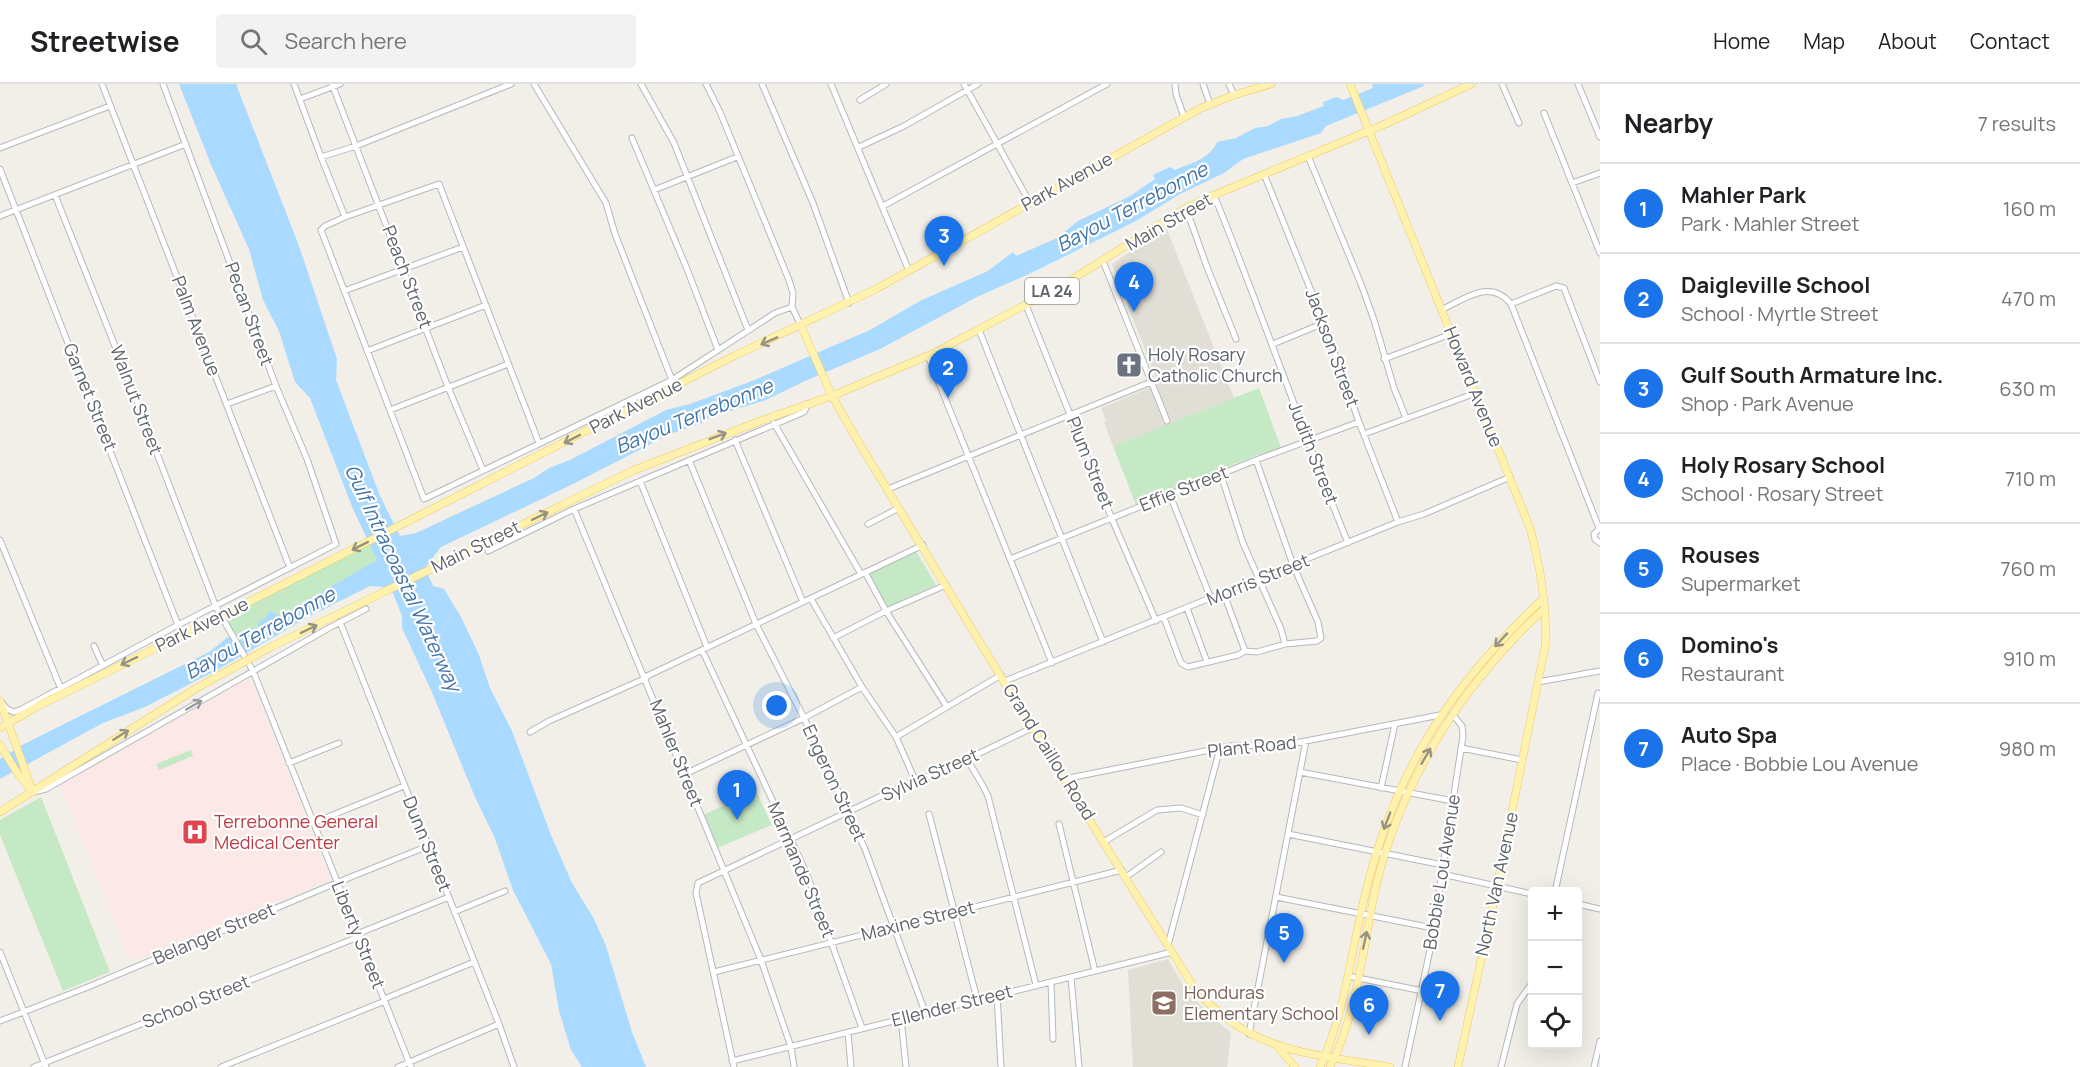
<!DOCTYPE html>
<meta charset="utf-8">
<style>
body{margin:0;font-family:Manrope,sans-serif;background:#f2f2f2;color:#202124}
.controls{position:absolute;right:18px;bottom:18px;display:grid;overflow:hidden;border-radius:6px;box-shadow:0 6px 24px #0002}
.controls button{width:54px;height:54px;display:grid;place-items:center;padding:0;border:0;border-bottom:2px solid #e0e0e0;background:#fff;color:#202124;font:30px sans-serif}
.you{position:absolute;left:777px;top:622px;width:21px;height:21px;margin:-15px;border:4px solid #fff;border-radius:50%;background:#1a73e8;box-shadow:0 0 0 9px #1a73e833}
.badge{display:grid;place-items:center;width:39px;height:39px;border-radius:50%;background:#1a73e8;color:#fff;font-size:20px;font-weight:700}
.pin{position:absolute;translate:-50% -50px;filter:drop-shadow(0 2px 3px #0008)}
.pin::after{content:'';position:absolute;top:32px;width:21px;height:18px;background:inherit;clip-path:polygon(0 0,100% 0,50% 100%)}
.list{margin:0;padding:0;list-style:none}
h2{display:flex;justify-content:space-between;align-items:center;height:78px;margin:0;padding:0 24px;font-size:26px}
h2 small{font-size:20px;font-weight:400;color:#757577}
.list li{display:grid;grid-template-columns:39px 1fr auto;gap:18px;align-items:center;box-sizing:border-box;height:90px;padding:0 24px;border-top:2px solid #e0e0e0}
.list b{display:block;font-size:22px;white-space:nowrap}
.list p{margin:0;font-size:20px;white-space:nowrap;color:#757577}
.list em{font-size:20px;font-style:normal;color:#757577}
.icon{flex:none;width:33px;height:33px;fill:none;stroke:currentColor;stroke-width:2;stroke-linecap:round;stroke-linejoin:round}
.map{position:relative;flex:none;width:1600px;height:983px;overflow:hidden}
header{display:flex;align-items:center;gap:36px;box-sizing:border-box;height:84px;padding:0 30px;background:#fff;border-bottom:2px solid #e0e0e0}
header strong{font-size:28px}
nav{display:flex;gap:33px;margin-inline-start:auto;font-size:21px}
.search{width:420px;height:54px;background:#f2f2f2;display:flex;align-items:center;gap:15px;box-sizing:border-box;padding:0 21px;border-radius:6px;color:#757577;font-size:22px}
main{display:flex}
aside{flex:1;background:#fff}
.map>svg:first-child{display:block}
</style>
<header>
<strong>Streetwise</strong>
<div class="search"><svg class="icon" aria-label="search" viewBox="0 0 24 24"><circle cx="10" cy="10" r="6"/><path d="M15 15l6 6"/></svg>Search here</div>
<nav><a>Home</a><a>Map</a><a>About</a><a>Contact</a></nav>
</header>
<main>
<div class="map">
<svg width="1600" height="983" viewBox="0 0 1600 983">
<rect width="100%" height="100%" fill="#f1efe8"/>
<!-- education -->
<path fill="#e1ded6" d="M1166 143 1234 314 1113 362 1104 338 1106 336 1101 324 1158 300 1112 180Z
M1168 875 1186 906 1210 931 1231 949 1227 983H1133L1128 886Z"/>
<!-- medical -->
<path fill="#fce8e6" d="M250 594 330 796 130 877 60 700Z"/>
<!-- green -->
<path fill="#c5e8c5" d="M1259 304 1281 364 1257 371 1136 421 1113 362Z
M369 459 378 476 279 532 264 536 261 535 257 542 259 544 258 546 233 551 220 531Z
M916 467 936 501 888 523 868 490Z
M191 666 193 672 159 686 156 680Z
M756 707 772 741 717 764 703 731Z
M41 713 110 888 63 907 0 751V736Z"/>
<!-- water -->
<path fill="#aadaff" d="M179 0H236L299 162 337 275 336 296 380 412 400 452 416 449 534 394 549 384 570 376 666 326 690 320 752 297 870 246 920 217 988 187 1013 168 1016 172 1057 154 1078 137 1130 112 1155 95 1153 91 1170 83 1175 86C1191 79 1210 75 1217 58L1236 54 1255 44 1268 42 1281 35 1297 32 1324 22 1323 18 1337 13 1343 16 1373 4 1372 0H1423L1424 2 1326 42 1321 49 1243 75 1224 89 1180 110 1136 137 1029 190 977 213 880 265 805 297 766 316 708 334 700 340 670 350 573 400 441 463 425 484 433 502 444 505 461 533 479 571 490 604 512 647 551 751 572 799 594 835 606 862 632 948 646 983H582L571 966 559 927 551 880 513 806 494 752 475 713 431 606 402 544V532L393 509 384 503 370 502 306 534 217 586 145 623 103 639 0 695V675L22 661 209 568 227 554 253 544 258 546 259 544 257 542 261 535 264 536 270 527 280 532 377 476 353 425 310 314 295 298 279 247 263 216 249 165 212 83Z"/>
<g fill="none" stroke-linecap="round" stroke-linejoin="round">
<defs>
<path id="minor" d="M102 0 290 484
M294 0 321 73 345 133
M332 0 448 303 483 386
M534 0 606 119 615 150 672 296
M641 0 674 59 748 246
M706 0 720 28 789 196 793 209 792 223 801 242
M762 0 813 119 849 219
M831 0 909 187
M964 0 1030 119
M1175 0 1176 10 1184 33
M1203 0 1210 20
M1229 0 1234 11
M1502 0 1519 39
M1578 0 1600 53
M300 15 340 0
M860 16 886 0
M1544 29 1600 169
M632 54 687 185 718 266
M859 63 904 42 978 0
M0 64 110 22
M1308 72 1361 200 1374 236 1394 304 1406 334
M321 73 356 62 511 0
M0 85 178 541
M1264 90 1324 239 1359 338 1398 438
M1572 99 1600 89
M654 106 737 73
M55 111 136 315 216 523 253 587 411 983
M1214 111C1261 226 1301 344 1348 459
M883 122 1107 0
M1186 124 1207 183 1236 255
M0 132 186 60
M1103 177 1167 337
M344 207 463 163
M1511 220 1556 202 1564 204 1600 298
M1026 221 1112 435 1156 537
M1441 226C1465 215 1490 194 1511 220L1599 444
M979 246 1103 558
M1273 260 1324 239
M367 267 486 221
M928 272 1052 579
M1384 275 1451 250
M227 320 276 302
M390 326 508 280
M774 339 861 490
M1364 350 1476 309
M735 356 803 518
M539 359 439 100 345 133 325 142 321 146 424 415 672 296 775 229 792 223
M689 376 756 540 804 634 865 765 925 928
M1221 391 1243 459 1281 545 1285 560
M640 397 707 563
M888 405 1151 298
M1170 411 1211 515
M574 425 761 876 791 963 794 983
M868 440 899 424
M1600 444 1594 450 1595 455 1600 459
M0 456 61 605
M488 467 574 425 804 328 808 320
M1010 475 1256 376 1359 338
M865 488 886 527 947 623
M1224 510 1245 567
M811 515 862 603 896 653 915 696
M1187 524 1207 578
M1164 534 1181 579 1188 583 1238 571 1245 567 1257 568 1285 560 1317 557 1321 554 1318 538 1293 481 1256 376
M340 538 499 940 514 983
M833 554 886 527 946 501
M94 562 103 582
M702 566 806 788 862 944
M645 593 923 461
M1005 597 1398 438 1424 430 1510 393
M1538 598 1600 587
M2 619 7 625 14 628 22 625 178 541 336 460 307 375 276 302 163 0
M530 648 549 637 646 594
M896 653 1001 591
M1461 664 1522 676
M967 675 983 702 988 712 1036 901
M289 679 339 659
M1300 688 1453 717
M685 690 804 634 862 603
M1064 695 1230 662 1285 661 1440 631
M1381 704 1395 640
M34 708 46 705 329 544 366 525
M929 730 977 915
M313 739 404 702
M1059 740 1095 887
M1288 750 1443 781
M1105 757 1157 726 1181 724 1203 731
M1442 790 1532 810
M1126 793 1161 768
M1555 808 1598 609
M1276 813 1433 844
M1578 820 1600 825
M454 828 505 807
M357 850 449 813
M1168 861 1220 664
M0 868 46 983
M714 888 1122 786
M1348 892 1423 907
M1071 893 1079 983
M1051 898 1053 955
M997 910 1001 983
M384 915 474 878
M901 934 906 983
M0 937 88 903 336 799 428 762
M848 948 851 983
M1249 950 1306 657
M732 977 1172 868
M34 983 358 853
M221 983 385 917
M398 983 499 940
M734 983 696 809 698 799 915 696 934 691 1032 644
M1405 983 1430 866 1463 652 1462 642 1452 630
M1501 983 1517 920 1532 899
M1594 983 1600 957"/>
<path id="major" d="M1350 0 1530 444C1540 482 1548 523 1545 563L1497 802 1458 983
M801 242 832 312 856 354 1032 644 1195 905C1252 970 1310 969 1390 983
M736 271 876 205 1201 24 1234 11 1271 0
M760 337 832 312 932 270 1063 201 1186 124 1214 111 1383 41 1471 0
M0 617 33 708
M0 644 38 622
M0 661 18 690 31 706
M0 728 71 683
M1277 962 1295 983
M1320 983C1346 927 1351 866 1366 807 1396 684 1452 600 1543 515
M1330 983C1358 928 1363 862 1376 802 1402 694 1463 600 1544 525"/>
</defs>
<!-- minor casing -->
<use href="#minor" stroke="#b5b8bc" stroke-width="7"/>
<!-- major casing -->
<use href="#major" stroke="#f2c960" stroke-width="8"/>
<!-- minor -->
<use href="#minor" stroke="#fff" stroke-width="5"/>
<!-- major -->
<use href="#major" stroke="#fff2af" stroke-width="7"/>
<defs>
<path id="major-bridge" d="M38 622 219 533 736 271
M71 683 200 602 269 564 632 387 760 337"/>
</defs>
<!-- major-bridge casing -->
<use href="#major-bridge" stroke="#f2c960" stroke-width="8" stroke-linecap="butt"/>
<!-- major-bridge -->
<use href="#major-bridge" stroke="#fff2af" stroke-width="7"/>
</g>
<!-- one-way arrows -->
<defs><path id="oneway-shaft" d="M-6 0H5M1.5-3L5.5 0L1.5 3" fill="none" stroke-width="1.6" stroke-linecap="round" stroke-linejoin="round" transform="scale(1.5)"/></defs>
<g stroke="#979581">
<use href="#oneway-shaft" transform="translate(769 257) rotate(156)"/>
<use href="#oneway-shaft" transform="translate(718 352) rotate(-21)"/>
<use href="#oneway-shaft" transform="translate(572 355) rotate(153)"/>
<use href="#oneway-shaft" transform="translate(540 432) rotate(-26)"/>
<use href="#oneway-shaft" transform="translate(360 462) rotate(153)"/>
<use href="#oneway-shaft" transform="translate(309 545) rotate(-26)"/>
<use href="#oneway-shaft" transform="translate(1501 556) rotate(133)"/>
<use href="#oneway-shaft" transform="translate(129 577) rotate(154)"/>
<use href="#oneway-shaft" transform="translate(121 651) rotate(-32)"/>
<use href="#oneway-shaft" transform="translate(1426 672) rotate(-60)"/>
<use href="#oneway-shaft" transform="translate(1387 737) rotate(111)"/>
<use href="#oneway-shaft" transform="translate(1365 856) rotate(-78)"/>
</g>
<use stroke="#979a9d" href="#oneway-shaft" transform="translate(194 621) rotate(-30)"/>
<!-- icons -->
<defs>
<symbol id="church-square" viewBox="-11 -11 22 22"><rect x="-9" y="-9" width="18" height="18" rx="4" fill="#6b7280" stroke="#fff"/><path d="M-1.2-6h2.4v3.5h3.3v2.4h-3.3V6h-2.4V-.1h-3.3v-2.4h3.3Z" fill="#fff"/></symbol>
<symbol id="hospital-square" viewBox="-11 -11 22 22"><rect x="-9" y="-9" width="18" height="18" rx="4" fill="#e0444e" stroke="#fff"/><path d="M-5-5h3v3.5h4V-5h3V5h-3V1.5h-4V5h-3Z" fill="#fff"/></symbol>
<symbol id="school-square" viewBox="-11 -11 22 22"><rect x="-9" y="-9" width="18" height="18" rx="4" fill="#8d6e63" stroke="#fff"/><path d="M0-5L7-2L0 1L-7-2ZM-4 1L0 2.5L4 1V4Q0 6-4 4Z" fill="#fff"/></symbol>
</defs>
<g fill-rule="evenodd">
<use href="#church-square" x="1114" y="266" width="30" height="30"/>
<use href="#hospital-square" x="180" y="733" width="30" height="30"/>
<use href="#school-square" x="1149" y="904" width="30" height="30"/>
</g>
<g text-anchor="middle" stroke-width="4.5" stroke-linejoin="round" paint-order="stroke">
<!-- shield labels -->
<rect fill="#fff" stroke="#8f9295" stroke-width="1.5" x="1025" y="194" width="54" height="26" rx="4.5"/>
<g font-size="16" font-weight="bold" fill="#5f6368">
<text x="1052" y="213">LA 24</text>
</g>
<!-- street labels -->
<g font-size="18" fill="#5f6368" stroke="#fff">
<text transform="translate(1067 98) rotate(-29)" y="6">Park Avenue</text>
<text transform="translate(1169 138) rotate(-30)" y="6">Main Street</text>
<text transform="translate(407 193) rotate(69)" y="6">Peach Street</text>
<text transform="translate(249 230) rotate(70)" y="6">Pecan Street</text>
<text transform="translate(196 242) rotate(69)" y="6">Palm Avenue</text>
<text transform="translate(1332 264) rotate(70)" y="6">Jackson Street</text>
<text transform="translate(1473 303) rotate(68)" y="6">Howard Avenue</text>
<text transform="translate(90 313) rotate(68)" y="6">Garnet Street</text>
<text transform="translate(136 316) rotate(69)" y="6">Walnut Street</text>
<text transform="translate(636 322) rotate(-27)" y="6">Park Avenue</text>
<text transform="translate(1313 369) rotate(69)" y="6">Judith Street</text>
<text transform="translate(1090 379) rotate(68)" y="6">Plum Street</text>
<text transform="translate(1184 405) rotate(-22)" y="6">Effie Street</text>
<text transform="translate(476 463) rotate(-26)" y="6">Main Street</text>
<text transform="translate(1258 496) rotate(-22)" y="6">Morris Street</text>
<text transform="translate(202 541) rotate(-26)" y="6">Park Avenue</text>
<text transform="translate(1252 663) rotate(-6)" y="6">Plant Road</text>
<text transform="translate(1049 668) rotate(58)" y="6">Grand Caillou Road</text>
<text transform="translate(676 669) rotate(68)" y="6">Mahler Street</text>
<text transform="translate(930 691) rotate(-24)" y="6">Sylvia Street</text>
<text transform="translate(834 699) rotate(65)" y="6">Engeron Street</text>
<text transform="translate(427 760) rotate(68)" y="6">Dunn Street</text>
<text transform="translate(801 786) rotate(67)" y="6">Marmande Street</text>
<text transform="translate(1442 788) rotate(-81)" y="6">Bobbie Lou Avenue</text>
<text transform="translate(1497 800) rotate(-78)" y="6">North Van Avenue</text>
<text transform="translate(918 837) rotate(-14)" y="6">Maxine Street</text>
<text transform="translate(214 850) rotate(-23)" y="6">Belanger Street</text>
<text transform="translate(358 851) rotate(68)" y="6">Liberty Street</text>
<text transform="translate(196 918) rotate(-22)" y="6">School Street</text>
<text transform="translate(952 922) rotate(-14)" y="6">Ellender Street</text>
</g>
<!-- worship labels -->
<g font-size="18" fill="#5b616d" stroke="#fff" text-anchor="start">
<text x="1148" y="277">Holy Rosary<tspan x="1148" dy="21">Catholic Church</tspan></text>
</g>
<!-- health labels -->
<g font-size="18" fill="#be3a42" stroke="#fff" text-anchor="start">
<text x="214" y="744">Terrebonne General<tspan x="214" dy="21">Medical Center</tspan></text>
</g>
<!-- education labels -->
<g font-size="18" fill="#785e54" stroke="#fff" text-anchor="start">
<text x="1184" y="915">Honduras<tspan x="1184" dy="21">Elementary School</tspan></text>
</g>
<!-- water labels -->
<g font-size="20" font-style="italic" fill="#4174aa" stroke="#fff">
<text transform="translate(1132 123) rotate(-28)" y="7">Bayou Terrebonne</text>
<text transform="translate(694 332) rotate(-22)" y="7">Bayou Terrebonne</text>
<text transform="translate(403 494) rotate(65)" y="7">Gulf Intracoastal Waterway</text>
<text transform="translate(260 549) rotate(-29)" y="7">Bayou Terrebonne</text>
</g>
</g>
</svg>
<div class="controls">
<button>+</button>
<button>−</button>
<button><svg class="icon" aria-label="locate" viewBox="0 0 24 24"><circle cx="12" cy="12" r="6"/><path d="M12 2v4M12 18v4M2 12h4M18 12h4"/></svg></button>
</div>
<div class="you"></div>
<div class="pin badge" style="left:737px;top:736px">1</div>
<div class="pin badge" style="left:948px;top:314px">2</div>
<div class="pin badge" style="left:944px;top:182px">3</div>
<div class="pin badge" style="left:1134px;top:228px">4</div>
<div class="pin badge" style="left:1284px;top:879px">5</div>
<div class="pin badge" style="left:1369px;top:951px">6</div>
<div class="pin badge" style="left:1440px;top:937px">7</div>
</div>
<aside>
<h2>Nearby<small>7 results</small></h2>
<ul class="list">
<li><span class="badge">1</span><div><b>Mahler Park</b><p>Park · Mahler Street</p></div><em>160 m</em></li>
<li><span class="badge">2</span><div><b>Daigleville School</b><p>School · Myrtle Street</p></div><em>470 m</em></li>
<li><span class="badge">3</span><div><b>Gulf South Armature Inc.</b><p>Shop · Park Avenue</p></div><em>630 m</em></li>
<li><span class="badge">4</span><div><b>Holy Rosary School</b><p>School · Rosary Street</p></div><em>710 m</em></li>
<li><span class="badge">5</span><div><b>Rouses</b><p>Supermarket</p></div><em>760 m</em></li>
<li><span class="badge">6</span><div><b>Domino's</b><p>Restaurant</p></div><em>910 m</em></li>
<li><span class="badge">7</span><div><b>Auto Spa</b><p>Place · Bobbie Lou Avenue</p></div><em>980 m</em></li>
</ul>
</aside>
</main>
